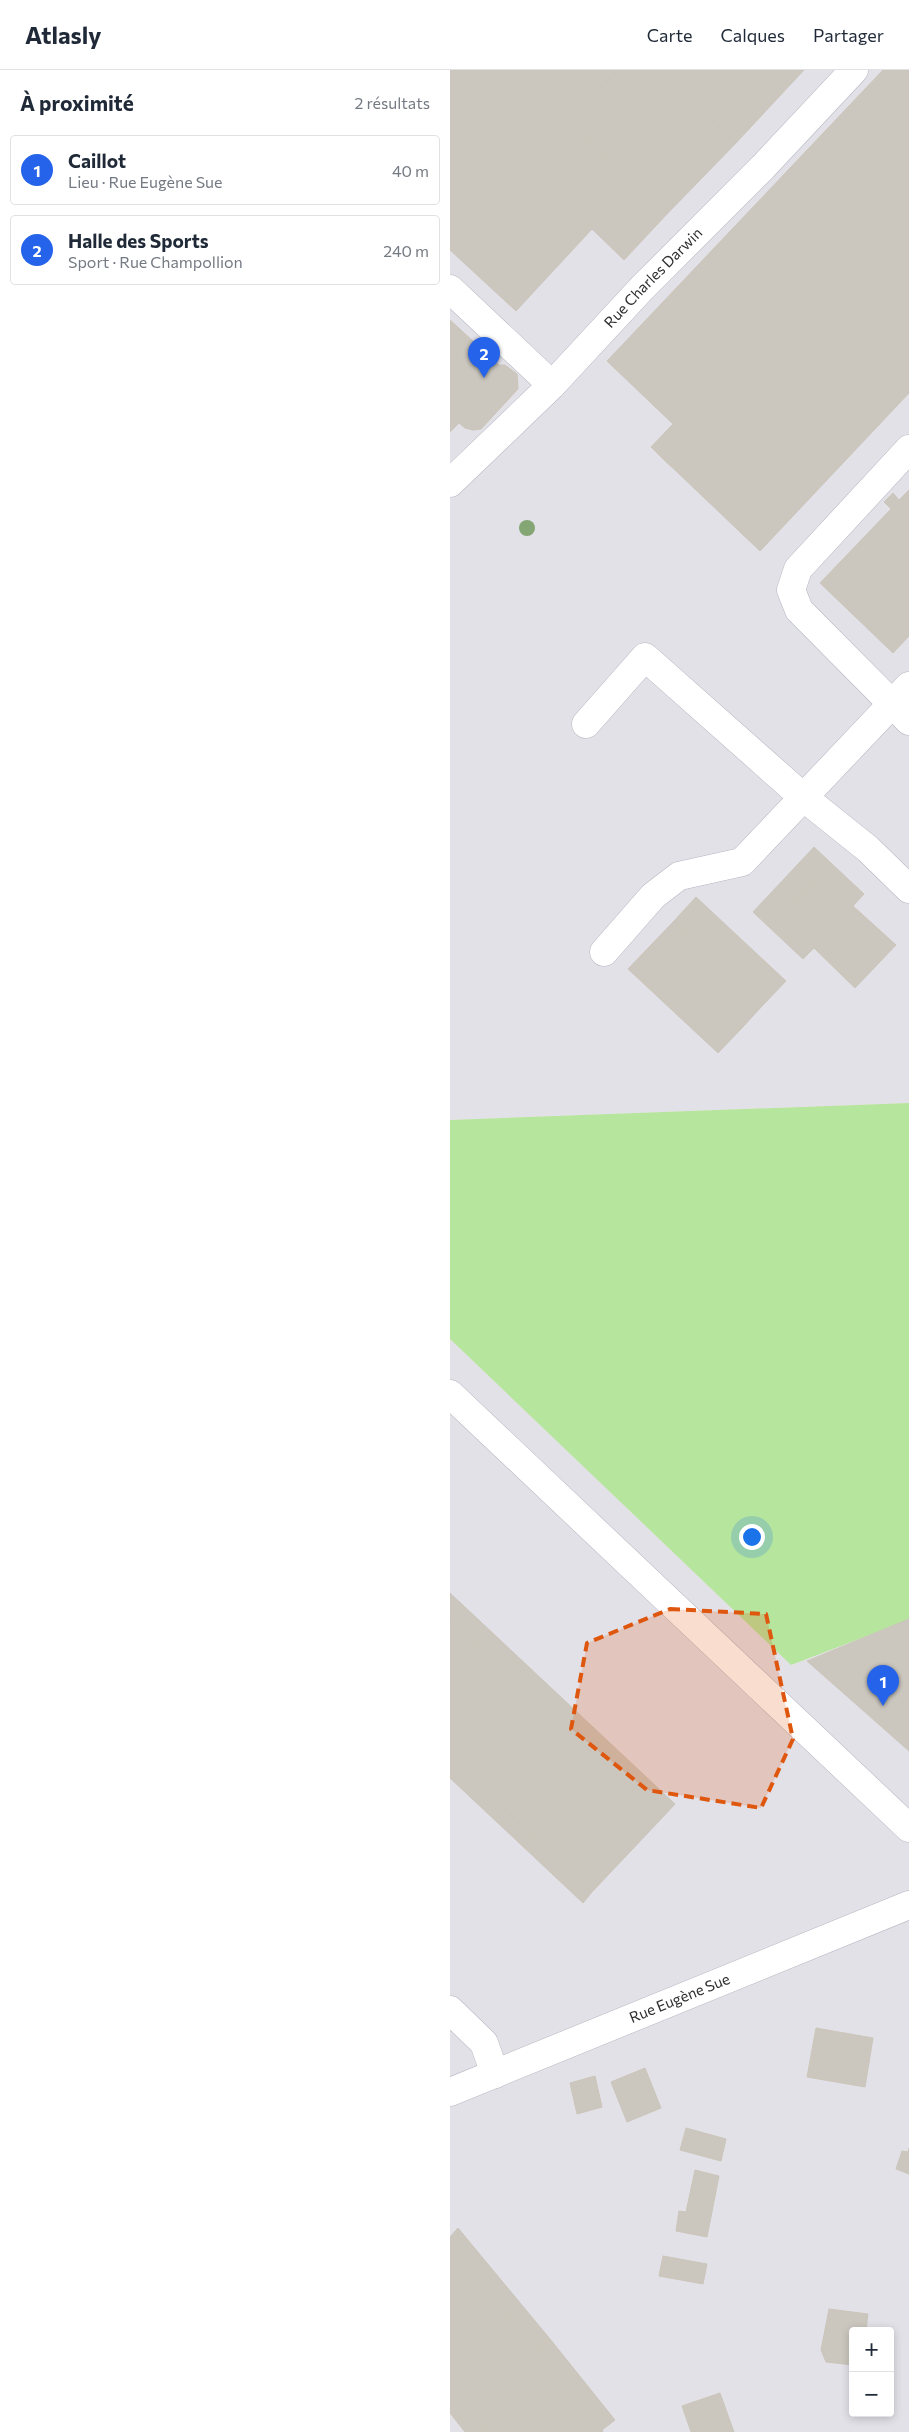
<!DOCTYPE html>
<html lang="fr">
<meta charset="utf-8">
<style>
body{margin:0;font-family:Commissioner,sans-serif;background:#f6f6f7;color:#1f2937}
.controls{position:absolute;right:15px;bottom:15px;display:grid;overflow:hidden;border-radius:5px;box-shadow:0 2px 8px #0003}
.controls button{width:45px;height:45px;display:grid;place-items:center;padding:0;border:0;border-bottom:1px solid #e0e1e3;background:#fff;color:#1f2937;font:25px sans-serif}
.you{position:absolute;left:301px;top:1466px;width:18px;height:18px;margin:-12px;border:4px solid #fff;border-radius:50%;background:#1a73e8;box-shadow:0 0 0 8px #1a73e833}
.badge{display:grid;place-items:center;width:32px;height:32px;border-radius:50%;background:#2563eb;color:#fff;font-size:16px;font-weight:700}
.pin{position:absolute;translate:-50% -41px;filter:drop-shadow(0 1px 2px #0008)}
.pin::after{content:'';position:absolute;top:26px;width:18px;height:15px;background:inherit;clip-path:polygon(0 0,100% 0,50% 100%)}
.list{margin:0;padding:0;list-style:none}
h2{display:flex;justify-content:space-between;align-items:center;height:65px;margin:0;padding:0 20px;font-size:21px}
h2 small{font-size:16px;font-weight:400;color:#747a83}
.list li{display:grid;grid-template-columns:32px 1fr auto;gap:15px;align-items:center;box-sizing:border-box;height:70px;margin:0 10px 10px;padding:0 10px;border:1px solid #e0e1e3;border-radius:5px}
.list b{display:block;font-size:19px;white-space:nowrap}
.list p{margin:0;font-size:16px;white-space:nowrap;color:#747a83}
.list em{font-size:16px;font-style:normal;color:#747a83}
.map{position:relative;flex:none;width:459px;height:2362px;overflow:hidden}
header{display:flex;align-items:center;gap:30px;box-sizing:border-box;height:70px;padding:0 25px;background:#fff;border-bottom:1px solid #e0e1e3}
header strong{font-size:24px}
nav{display:flex;gap:28px;margin-inline-start:auto;font-size:18px}
main{display:flex}
aside{flex:1;background:#fff}
.map>svg:first-child{display:block}
</style>
<header>
<strong>Atlasly</strong>
<nav><a>Carte</a><a>Calques</a><a>Partager</a></nav>
</header>
<main>
<aside>
<h2>À proximité<small>2 résultats</small></h2>
<ul class="list">
<li><span class="badge">1</span><div><b>Caillot</b><p>Lieu · Rue Eugène Sue</p></div><em>40 m</em></li>
<li><span class="badge">2</span><div><b>Halle des Sports</b><p>Sport · Rue Champollion</p></div><em>240 m</em></li>
</ul>
</aside>
<div class="map">
<svg width="459" height="2362" viewBox="0 0 459 2362">
<rect width="100%" height="100%" fill="#efe9e1"/>
<!-- industrial -->
<path fill="#e3e1e8" fill-rule="evenodd" d="M0 0H459V1033L0 1050Z
M0 1269 341 1595 459 1550V2362H0ZM403 2261H440V2343H403Z"/>
<!-- green -->
<path fill="#b6e59e" d="M459 1033V1550L341 1595 0 1269V1050Z"/>
<!-- building -->
<path fill="#cbc7bf" stroke="#cbc5ba" d="M0 0H168L119 53 217 144 174 190 142 159 66 241 0 180Z
M168 0H208L286 73 217 144 119 53Z
M208 0H354L286 73Z
M433 0H459V323L310 481 226 401 248 378 236 366 213 389 201 377 223 354 157 291Z
M0 250 49 295H55L67 304 68 319 31 359 23 360 15 358 9 353 0 362Z
M236 366 248 378 226 401 213 389Z
M459 420V566L443 583 370 513 441 439 434 432 443 423 449 430Z
M364 777 381 793 320 858 303 842Z
M381 793 414 824 403 836 446 875 405 918 364 878 353 889 320 858Z
M246 827 336 911 313 935 224 851Z
M224 851 313 935 291 959 201 875Z
M201 875 291 959 268 983 178 899Z
M0 1523 225 1734 212 1748 0 1549Z
M0 1549 212 1748 142 1822 0 1688Z
M459 1549V1681L357 1591Z
M0 1688 142 1822 133 1833 0 1708Z
M366 1958 423 1968 415 2017 357 2007Z
M195 1998 211 2038 177 2052 161 2012Z
M145 2006 152 2037 127 2044 120 2013Z
M236 2058 276 2069 271 2091 230 2080Z
M459 2078V2104L446 2099 452 2081 458 2082Z
M245 2100 269 2106 257 2167 226 2161 229 2141 236 2142Z
M8 2158 100 2269 86 2280 0 2175V2167Z
M0 2175 86 2280 100 2269 165 2350 152 2360 153 2362H38L0 2317Z
M213 2186 257 2194 253 2214 209 2206Z
M379 2239 418 2244 416 2261H403V2295L376 2292 371 2280Z
M0 2317 38 2362H15L0 2343Z
M270 2323 284 2362H241L232 2336Z"/>
<g fill="none" stroke-linecap="round" stroke-linejoin="round">
<defs>
<g id="minor">
<path d="M0 219 102 315"/>
<path d="M459 379 348 499 341 520 349 540 459 651"/>
<path id="s1" d="M0 413 102 315 192 218 313 97 404 0"/>
<path d="M136 654 195 587 353 727 418 779 459 819"/>
<path d="M154 882 203 826 229 806 292 792 459 616"/>
<path d="M0 1324 459 1758"/>
<path d="M0 1940 34 1973 45 2004"/>
<path id="s2" d="M0 2022 459 1835"/>
</g>
</defs>
<!-- minor casing -->
<use href="#minor" stroke="#b4b7c1" stroke-width="29"/>
<!-- minor -->
<use href="#minor" stroke="#fff" stroke-width="28"/>
</g>
<!-- trees -->
<circle fill="#84a574" cx="77" cy="458" r="8"/>
<!-- marked area -->
<path fill="#df570e" fill-opacity="0.2" stroke="#df570e" stroke-width="4" stroke-dasharray="10 6" stroke-linejoin="round" d="M220 1539 316 1544 343 1669 311 1738 197 1720 121 1659 137 1573Z"/>
<g text-anchor="middle" stroke-width="4.5" stroke-linejoin="round" paint-order="stroke">
<!-- street labels -->
<g font-size="15" fill="#2e2e2e" stroke="#fff">
<text dy="5" stroke="none"><textPath href="#s1" startOffset="289">Rue Charles Darwin</textPath></text>
<text dy="5" stroke="none"><textPath href="#s2" startOffset="248">Rue Eugène Sue</textPath></text>
</g>
</g>
</svg>
<div class="controls">
<button>+</button>
<button>−</button>
</div>
<div class="you"></div>
<div class="pin badge" style="left:433px;top:1636px">1</div>
<div class="pin badge" style="left:34px;top:308px">2</div>
</div>
</main>
